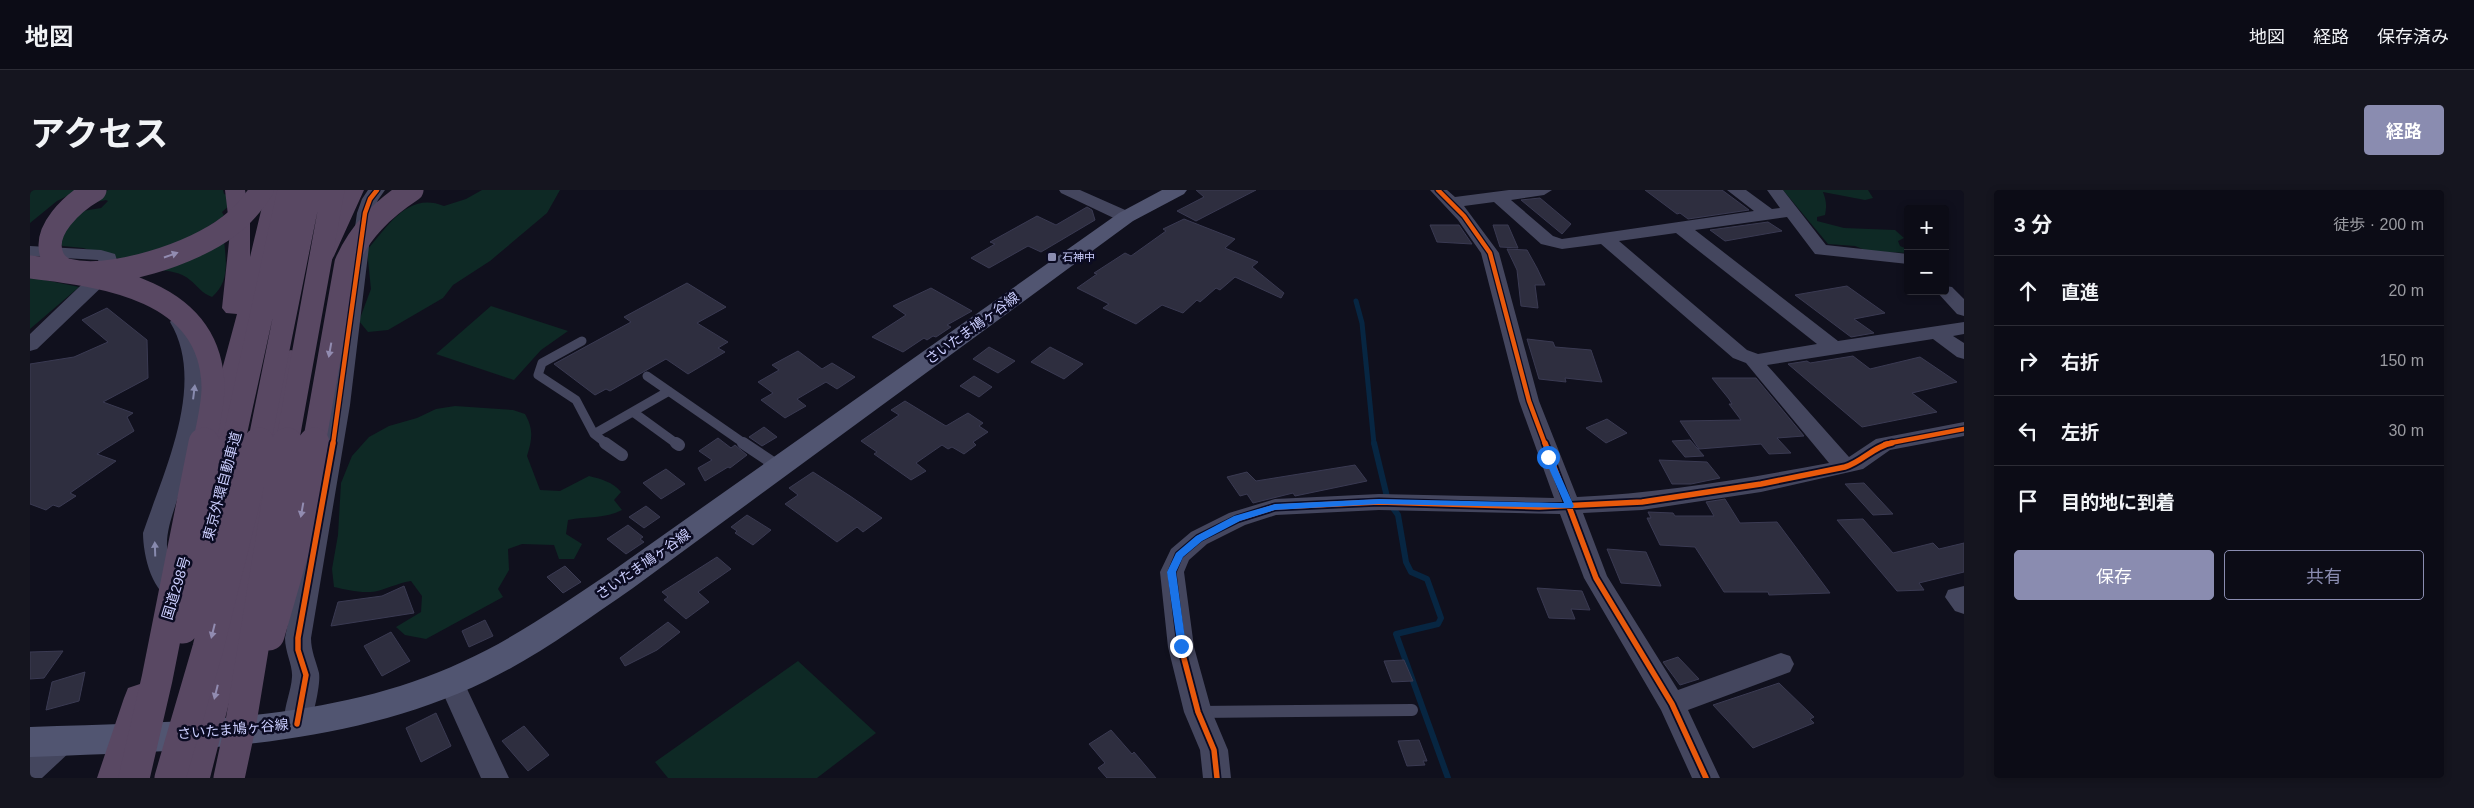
<!DOCTYPE html>
<html lang="ja">
<meta charset="utf-8">
<style>
body{margin:0;font-family:Helvetica,"Noto Sans JP",sans-serif;background:#15151f;color:#f1f3f6}
.controls{position:absolute;right:15px;top:15px;display:grid;overflow:hidden;border-radius:5px;box-shadow:0 2px 8px #0003}
.controls button{width:45px;height:45px;display:grid;place-items:center;padding:0;border:0;border-bottom:1px solid #2c2c35;background:#0c0c16;color:#f1f3f6;font:25px sans-serif}
.stop{position:absolute;width:15px;height:15px;margin:-11px;border:4px solid #1a73e8;border-radius:50%;background:#fff}
.stop.end{background:#1a73e8;border-color:#fff;box-shadow:0 1px 5px #0008}
.list{margin:0;padding:0;list-style:none}
h2{display:flex;justify-content:space-between;align-items:center;height:65px;margin:0;padding:0 20px;font-size:21px}
h2 small{font-size:16px;font-weight:400;color:#9a9ba1}
.list li{display:grid;grid-template-columns:32px 1fr auto;gap:15px;align-items:center;box-sizing:border-box;height:70px;padding:0 20px;border-top:1px solid #2c2c35}
.list b{display:block;font-size:19px;white-space:nowrap}
.list em{font-size:16px;font-style:normal;color:#9a9ba1}
.actions{display:flex;gap:10px;padding:15px 20px}
.actions a{flex:1;padding:11px 0;border:1px solid #8a8cb0;border-radius:5px;text-align:center;font-size:18px;color:#8a8cb0}
.actions .main{background:#8a8cb0;color:#fff}
.icon{flex:none;width:28px;height:28px;fill:none;stroke:currentColor;stroke-width:2;stroke-linecap:round;stroke-linejoin:round}
.map{position:relative;flex:none;width:1934px;height:588px;overflow:hidden;border-radius:5px}
header{display:flex;align-items:center;gap:30px;box-sizing:border-box;height:70px;padding:0 25px;background:#0c0c16;border-bottom:1px solid #2c2c35}
header strong{font-size:24px}
nav{display:flex;gap:28px;margin-inline-start:auto;font-size:18px}
.intro{display:flex;align-items:center;justify-content:space-between;box-sizing:border-box;height:120px;padding:0 30px}
h1{margin:0;font-size:35px}
.button{padding:12px 22px;border-radius:5px;background:#8a8cb0;color:#fff;font-size:18px;font-weight:700}
main{display:flex;gap:30px;padding:0 30px}
aside{flex:1;background:#0c0c16;border-radius:5px;box-shadow:0 2px 8px #0003}
.map>svg:first-child{display:block}
</style>
<header>
<strong>地図</strong>
<nav><a>地図</a><a>経路</a><a>保存済み</a></nav>
</header>
<div class="intro"><h1>アクセス</h1><a class="button">経路</a></div>
<main>
<div class="map">
<svg width="1934" height="588" viewBox="0 0 1934 588">
<rect width="100%" height="100%" fill="#10101d"/>
<!-- green -->
<path fill="#0e2925" d="M0 0H49L27 11 0 33Z
M78 0H193L194 4 200 6 201 14 192 22 194 26 152 54 90 69 53 58 33 56 20 51 53 21 71 18 78 11 76 10 61 13Z
M452 0H530L517 23 460 71 423 95 413 108 358 140 338 142 329 131 341 99 337 60C358 36 378 1 414 16L436 9Z
M1753 0H1838L1843 8 1835 10 1793 2C1796 10 1797 15 1795 25L1787 27V31L1814 38 1865 40 1874 48 1868 51 1870 56 1877 59 1878 63 1838 61 1825 56 1798 54Z
M194 50C196 71 200 92 182 107 171 103 168 96 160 90 151 82 139 81 129 80Z
M0 87 49 97 0 139Z
M461 116 538 141 511 160 484 190 406 164Z
M425 216 483 220 495 224C504 240 502 249 497 266L510 300 530 301 559 286C571 289 583 292 591 302L584 310 592 320C576 329 556 326 538 330L536 344 552 354 544 369H529L524 355 492 354 478 359 479 380 468 399 473 407 396 449 375 445 366 437 391 422 392 406 381 391C369 393 361 397 351 400 336 405 318 400 304 397L302 379 308 345 311 293 322 266 339 247 359 236 387 228 406 219Z
M768 471 846 543 787 588H638L625 572Z"/>
<g fill="none" stroke-linecap="round" stroke-linejoin="round">
<!-- stream-far1 -->
<path stroke="#072642" stroke-width="5" d="M1326 111 1332 133 1344 254"/>
<!-- stream -->
<path stroke="#072642" stroke-width="6" d="M1344 253 1358 311 1368 325 1376 372 1381 382 1397 389 1411 428 1408 434 1366 444 1418 588"/>
</g>
<!-- building -->
<path fill="#2e2e3f" stroke="#3a3a52" d="M1166 0H1226L1166 31 1147 21 1174 7Z
M1615 0H1692L1719 20 1658 29 1650 23 1647 24Z
M1510 8 1541 34 1532 44 1491 10Z
M1057 17 1062 20 1065 30 1011 62 998 56 959 78 941 68 965 54 960 52 1007 26 1026 35Z
M1154 29 1205 49 1195 58 1228 72 1222 77 1254 103 1251 108 1205 87 1190 100 1186 98 1170 112 1167 110 1153 123 1132 115 1106 134 1073 118 1079 114 1047 98 1067 84 1064 83 1095 63 1101 66 1136 41 1133 39Z
M1738 32 1752 41 1695 51 1680 40Z
M1400 35H1429L1442 54 1407 52Z
M1463 35H1478L1488 58 1470 57Z
M1477 59 1497 60 1507 78 1515 95H1505L1508 118 1491 116 1487 80Z
M657 93 696 117 667 133 698 152 688 158 695 162 658 184 636 169 580 201 576 199 565 205 524 174 601 132 594 127Z
M1817 96 1855 123 1824 129 1844 143 1821 147 1765 105Z
M901 98 942 121 917 135 921 137 906 147 903 146 897 150 894 148 873 162 842 147 876 125 863 116Z
M77 118 117 150 118 188 73 212 103 223 97 227 104 241 67 264 86 271 40 303 46 306 29 317 23 315 16 320 0 314V174L44 167 78 152 52 130Z
M1497 149 1523 152 1525 157 1561 160 1572 192 1535 188 1536 192 1509 189Z
M959 157 985 171 968 183 943 169Z
M1020 157 1053 174 1034 189 1001 172Z
M768 161 792 179 802 173 825 187 807 199 796 192 767 209 776 216 755 228 731 210 743 203 728 192 749 180 742 175Z
M1823 166 1840 179 1890 167 1927 192 1882 203 1907 222 1832 237 1758 174 1777 171 1780 173Z
M944 186 962 197 949 207 930 196Z
M1682 188H1726L1774 246 1747 248 1761 263 1739 264 1731 254 1669 259 1650 231 1711 230 1699 214H1702L1699 209Z
M875 211 916 236 938 223 953 233 949 236 958 242 943 252 946 255 934 264 922 257 918 259 912 255 886 273 896 281 881 290 844 264 847 262 831 251 869 225 861 220Z
M1577 229 1597 243 1576 253 1556 238Z
M734 237 747 247 732 256 719 247Z
M688 248 701 258 705 255 717 265 700 278 698 277 675 291 668 278 682 270 669 261Z
M1660 250 1674 266 1655 267 1642 251Z
M1629 270 1677 272 1690 288 1661 294H1642Z
M1325 275 1337 291 1265 306 1263 303 1223 313 1217 304 1210 306 1197 287 1217 282 1226 291Z
M636 279 655 294 631 309 613 293Z
M783 282 820 306 852 328 833 342 827 337 807 352 755 314 768 305 759 298Z
M1834 293 1849 309 1863 324 1843 325 1815 294Z
M1695 309 1710 333 1747 332 1800 403 1739 405 1738 402H1694L1665 357 1630 355 1617 328H1621L1618 322 1643 323 1645 326H1684L1676 312Z
M616 316 630 327 614 338 599 327Z
M717 325 741 340 723 355 705 343 707 341 701 337Z
M1833 329 1863 363 1903 353 1909 359 1934 353V382L1889 393 1894 400 1867 401 1807 330Z
M598 335 613 347 610 349 614 352 596 364 577 349Z
M1577 359 1616 362 1631 396 1591 393Z
M687 367 701 379 668 402 679 412 656 429 634 410 638 407 632 402Z
M535 376 551 392 533 403 517 387Z
M374 396 384 423 301 436 308 412 352 406Z
M1507 398 1552 401 1560 420 1541 419 1545 429 1519 428Z
M455 430 463 446 439 457 432 441Z
M638 432 650 442 627 460 595 476 590 468Z
M361 442 380 471 352 486 334 456Z
M33 461 14 488 0 489V462Z
M1648 467 1669 489 1650 495 1633 472Z
M1374 470 1383 491 1362 492 1354 471Z
M55 482 49 511 16 520 22 492Z
M1749 493 1784 527 1780 529 1784 533 1723 558 1683 515Z
M406 523 421 556 391 572 376 538Z
M494 536 519 565 498 581 472 551Z
M1081 540 1102 564 1104 562 1126 588H1077L1068 578 1075 573 1059 554Z
M1389 550 1397 571H1393L1395 575 1377 576 1368 551Z"/>
<g fill="none" stroke-linecap="round" stroke-linejoin="round">
<!-- lane-far1 -->
<path stroke="#44465e" stroke-width="9" d="M552 151 512 173 508 185 546 210 564 244 577 254
M617 186 715 254
M603 222 647 254
M564 244 639 201"/>
<!-- lane -->
<path stroke="#44465e" stroke-width="12" d="M575 253 592 265
M646 253 649 255
M713 253 749 277
M1168 522 1382 520"/>
<!-- street -->
<path fill="#44465e" fill-rule="evenodd" d="M338 0H355L348 10 343 23 320 215 281 448C281 461 286 471 289 483 291 495 282 531 277 542L267 546 257 542C249 526 261 505 262 487 263 476 255 462 255 448L300 215 327 23 332 9Z
M1029 0H1050L1102 23 1104 27 1102 31H1090L1031 3Z
M1400 0H1417L1425 7 1479 0H1522L1514 5 1481 10 1523 46 1532 49 1724 21 1697 0H1716L1742 19 1750 18 1737 0H1753L1796 55 1878 64V74L1785 64 1757 27 1665 40 1808 151 1934 132V144L1923 146 1934 153V169L1927 167 1903 149 1737 175 1819 267 1846 249 1934 232V246L1860 260 1833 279 1731 302 1612 320 1553 323 1577 386 1648 500 1751 463 1760 466 1764 474 1760 482 1658 520 1690 588H1662L1631 520 1554 388 1530 324 1349 320 1246 325 1215 335 1177 354 1159 370 1154 382 1164 457 1182 522 1198 560 1201 588H1173L1170 560 1154 522 1138 457 1130 382 1141 359 1161 342 1199 323 1245 309 1349 304 1524 308 1489 211 1451 63 1428 30ZM1464 12 1511 54 1532 59 1571 54 1703 168 1716 173 1799 273C1714 289 1633 303 1547 307L1509 211 1469 63 1434 16ZM1646 43 1787 154 1728 164 1717 160 1589 51Z
M0 56 71 60 85 64 89 76 79 90 7 159 0 161V144L71 76 68 70 0 66Z
M1915 96 1922 97 1934 109V126L1927 124 1906 101H1915Z
M150 126 157 128C194 182 167 250 148 307 142 327 134 345 138 366 141 381 153 388 159 401L156 408C124 418 113 366 113 343 134 281 177 193 140 132L143 128Z
M1934 396V424L1925 421 1915 407 1918 400Z
M421 481 430 484 479 588H451L408 492 412 484Z
M32 539 42 542 46 551 42 560 12 588H0V563L22 542Z"/>
<!-- secondary -->
<path fill="#515571" fill-rule="evenodd" d="M1132 0H1157L1154 4 1103 31 603 398C555 431 508 466 456 491 315 559 153 561 0 567V537C141 532 302 533 432 472 485 448 533 414 581 382L1089 23Z"/>
<!-- highway -->
<path fill="#594863" fill-rule="evenodd" d="M195 0H215L220 26V67L236 0H256L230 127 193 280 189 287 179 289 169 287 165 280 207 124 196 123 192 118 200 42Z
M314 0H334L304 66 301 71 293 73 285 71 282 66Z
M261 160 270 163 273 168 216 446 180 588H146L184 446 249 168 252 163Z
M110 494 122 498 126 508 101 588H67L94 508 98 498Z"/>
<!-- highway-bridge-far1 -->
<path stroke="#594863" stroke-width="23" d="M65 0C44 12 10 41 23 68 26 74 32 79 37 80 81 91 165 63 199 36 213 26 222 14 232 0
M0 77C74 86 181 99 183 197 183 216 178 235 174 254
M203 254 259 0
M229 254 280 0
M257 254 303 0
M284 254 316 73C330 41 353 19 382 0"/>
<!-- highway-bridge -->
<path stroke="#594863" stroke-width="31" d="M153 438 204 253
M239 445 266 352 284 253
M104 588 127 489 174 253
M140 588 178 458 229 253
M199 588 211 532 257 253"/>
<defs>
<path id="cycleway-far1" d="M1408 0 1434 26 1460 63 1499 211 1515 254
M303 254 335 23 340 9 347 0
M1855 254 1934 239"/>
<path id="cycleway" d="M1515 253 1566 388 1642 514 1676 588
M267 534 276 485 268 460V448L303 253
M1187 588 1184 560 1168 522 1151 457 1142 382 1149 365 1169 348 1207 329 1245 317 1349 312 1509 317 1612 312 1731 294 1815 277C1832 272 1844 256 1862 253"/>
</defs>
<!-- cycleway-far1 casing -->
<use href="#cycleway-far1" stroke="#0b0b22" stroke-width="7"/>
<!-- cycleway casing -->
<use href="#cycleway" stroke="#0b0b22" stroke-width="9"/>
<!-- cycleway-far1 -->
<use href="#cycleway-far1" stroke="#e8590c" stroke-width="4.5"/>
<!-- cycleway -->
<use href="#cycleway" stroke="#e8590c" stroke-width="5.5"/>
</g>
<!-- one-way arrows -->
<defs><path id="oneway-solid" d="M-6-.8H1V-3.2L6.5 0L1 3.2V.8H-6Z" transform="scale(1.25)"/></defs>
<g fill="#928cb1">
<use href="#oneway-solid" transform="translate(141 65) rotate(-19)"/>
<use href="#oneway-solid" transform="translate(300 160) rotate(100)"/>
<use href="#oneway-solid" transform="translate(272 320) rotate(100)"/>
<use href="#oneway-solid" transform="translate(183 441) rotate(104)"/>
<use href="#oneway-solid" transform="translate(186 502) rotate(104)"/>
</g>
<g fill="#888aae">
<use href="#oneway-solid" transform="translate(164 202) rotate(-83)"/>
<use href="#oneway-solid" transform="translate(125 359) rotate(-92)"/>
</g>
<!-- route -->
<path fill="#1a73e8" d="M1518 264 1522 267 1544 316 1542 318 1349 314 1245 320 1210 331 1172 351 1153 367 1146 382 1156 456 1151 460 1148 459 1137 382 1146 363 1166 346 1204 326 1245 314 1349 309 1534 313 1514 267Z"/>
<!-- markers -->
<rect fill="#8a8cb0" stroke="#0b0b22" stroke-width="2" x="1017" y="62" width="10" height="10" rx="2.5"/>
<g text-anchor="middle" stroke-width="5" stroke-linejoin="round" paint-order="stroke">
<!-- far-poi labels -->
<g font-size="11" fill="#cccfff" stroke="#0b0b22" text-anchor="start">
<text x="1032" y="71">石神中</text>
</g>
<!-- street labels -->
<g font-size="14" fill="#cccfff" stroke="#0b0b22">
<text transform="translate(942 138) rotate(-36)" y="5">さいたま鳩ヶ谷線</text>
<text transform="translate(192 296) rotate(-75)" y="5">東京外環自動車道</text>
<text transform="translate(613 374) rotate(-35)" y="5">さいたま鳩ヶ谷線</text>
<text transform="translate(146 398) rotate(-73)" y="5">国道298号</text>
<text transform="translate(203 539) rotate(-5)" y="5">さいたま鳩ヶ谷線</text>
</g>
</g>
</svg>
<div class="controls">
<button>+</button>
<button>−</button>
</div>
<div class="stop" style="left:1518px;top:267px"></div>
<div class="stop end" style="left:1151px;top:456px"></div>
</div>
<aside>
<h2>3 分<small>徒歩 · 200 m</small></h2>
<ul class="list">
<li><svg class="icon" aria-label="ahead" viewBox="0 0 24 24"><path d="M12 20V5M6 11l6-6 6 6"/></svg><div><b>直進</b></div><em>20 m</em></li>
<li><svg class="icon" aria-label="right" viewBox="0 0 24 24"><path d="M7 20v-9h11M14 6l5 5-5 5"/></svg><div><b>右折</b></div><em>150 m</em></li>
<li><svg class="icon" aria-label="left" viewBox="0 0 24 24"><path d="M17 20v-9H6M10 6l-5 5 5 5"/></svg><div><b>左折</b></div><em>30 m</em></li>
<li><svg class="icon" aria-label="arrive" viewBox="0 0 24 24"><path d="M6 21V4h12l-3 4 3 4H6"/></svg><div><b>目的地に到着</b></div></li>
</ul>
<div class="actions"><a class="main">保存</a><a>共有</a></div>
</aside>
</main>
